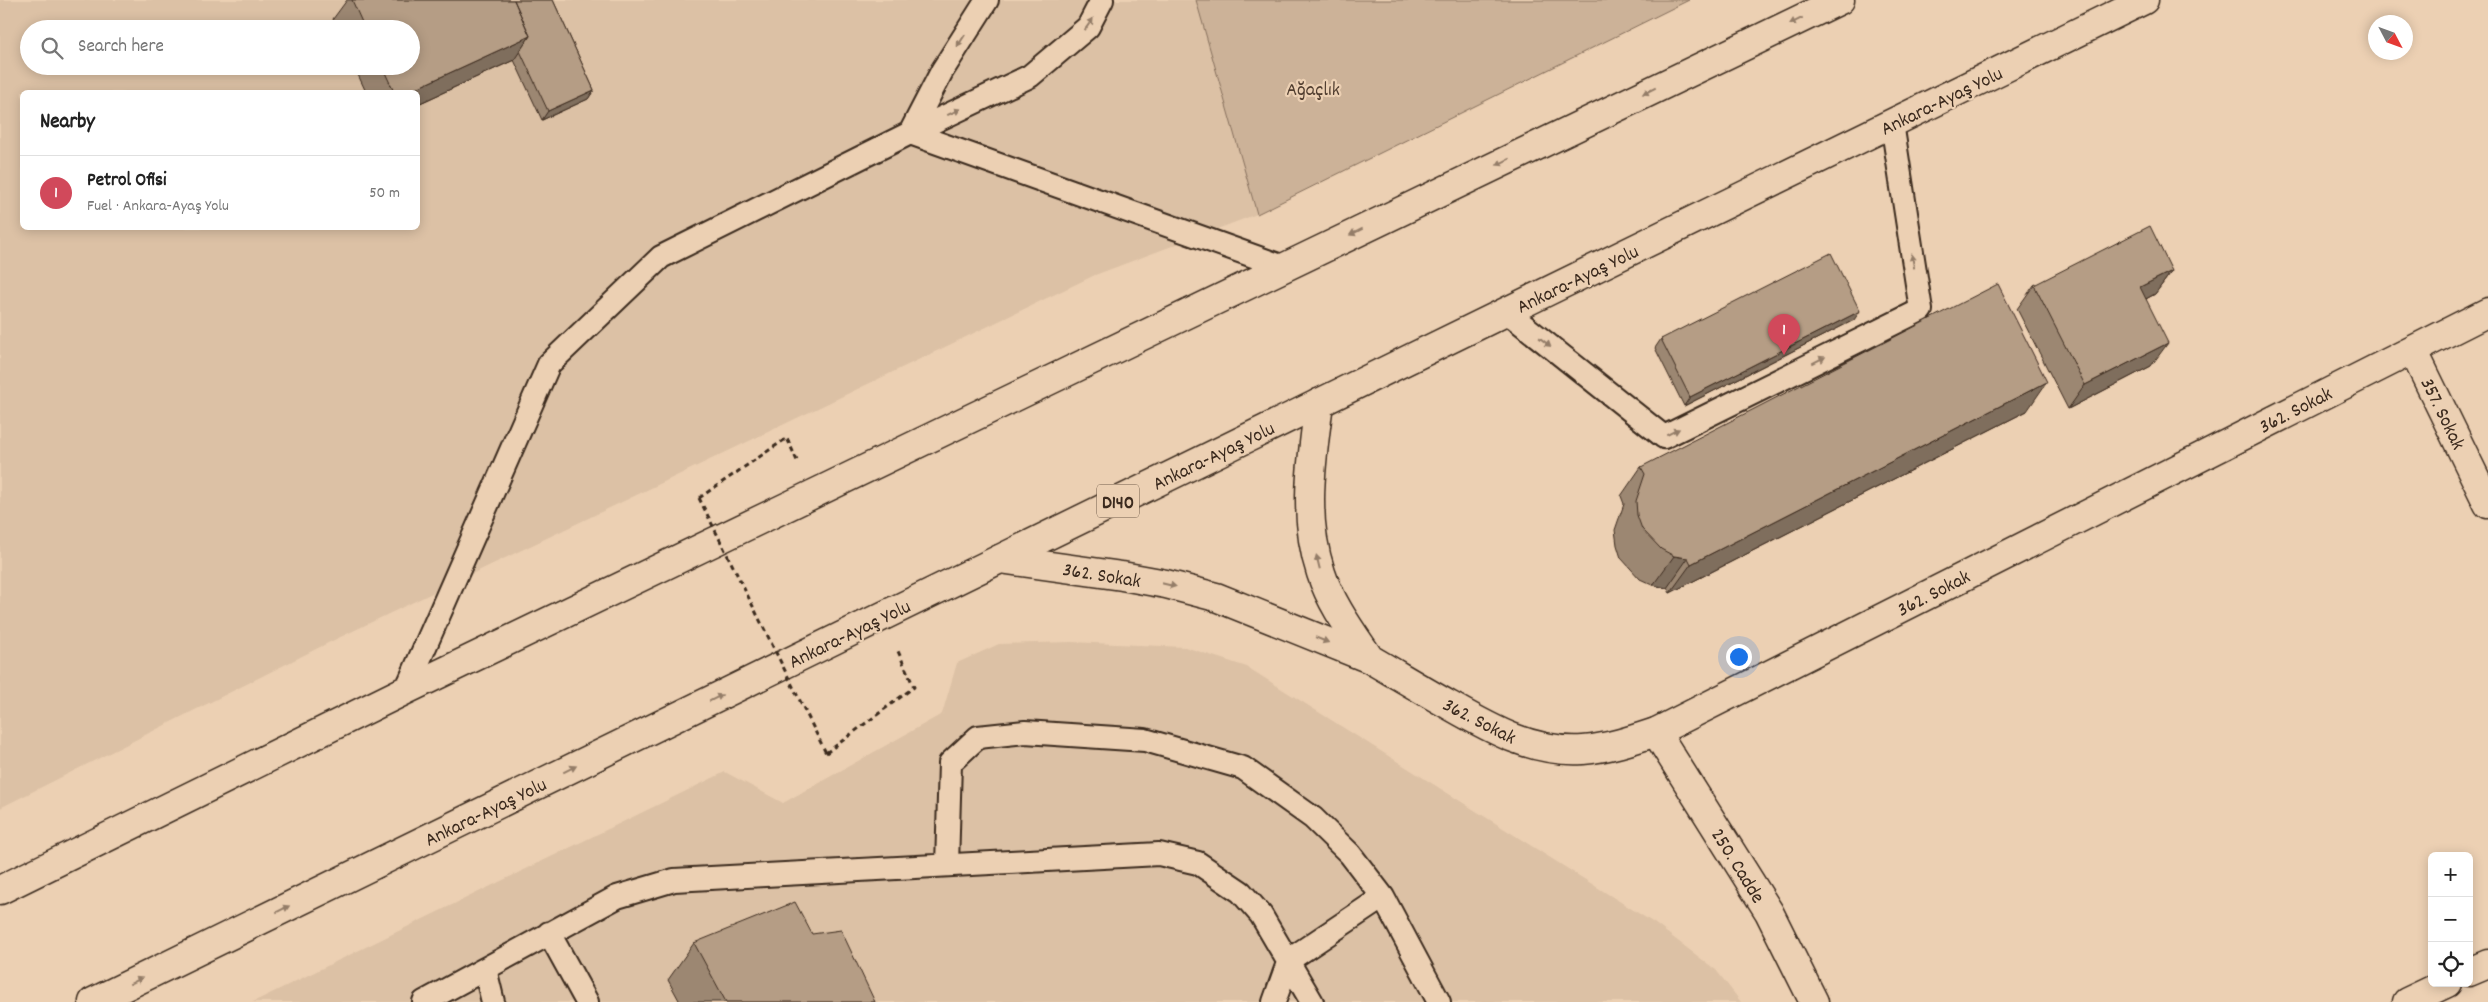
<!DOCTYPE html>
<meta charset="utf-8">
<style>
body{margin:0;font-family:Dekko,sans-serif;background:#f2f2f2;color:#222}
.controls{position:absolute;right:15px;bottom:15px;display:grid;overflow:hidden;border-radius:8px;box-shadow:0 2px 12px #0003}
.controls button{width:45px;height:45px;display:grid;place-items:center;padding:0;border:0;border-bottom:1px solid #e0e0e0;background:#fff;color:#222;font:25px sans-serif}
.compass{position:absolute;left:2368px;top:15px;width:45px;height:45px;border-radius:50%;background:#fff;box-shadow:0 2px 12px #0003;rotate:131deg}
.you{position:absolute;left:1738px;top:656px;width:18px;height:18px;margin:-12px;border:4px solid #fff;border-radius:50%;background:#1a73e8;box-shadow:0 0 0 8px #1a73e833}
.badge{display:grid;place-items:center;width:32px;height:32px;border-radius:50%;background:#d1495b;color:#fff;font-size:16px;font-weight:700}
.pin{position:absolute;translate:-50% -41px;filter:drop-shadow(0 1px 2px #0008)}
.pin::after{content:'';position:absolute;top:26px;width:18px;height:15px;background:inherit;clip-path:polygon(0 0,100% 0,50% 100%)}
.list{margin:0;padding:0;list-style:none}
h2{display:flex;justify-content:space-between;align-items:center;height:65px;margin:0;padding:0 20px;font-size:21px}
h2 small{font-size:16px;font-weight:400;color:#767676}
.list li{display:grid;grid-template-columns:32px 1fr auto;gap:15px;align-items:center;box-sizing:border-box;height:75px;padding:0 20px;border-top:1px solid #e0e0e0}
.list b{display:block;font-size:19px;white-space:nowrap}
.list p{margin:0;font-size:16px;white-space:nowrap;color:#767676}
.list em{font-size:16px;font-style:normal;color:#767676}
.icon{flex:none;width:28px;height:28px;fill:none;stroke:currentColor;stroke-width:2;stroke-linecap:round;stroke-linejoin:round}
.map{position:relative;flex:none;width:2488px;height:1002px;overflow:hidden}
.search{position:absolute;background:#fff;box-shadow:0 2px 12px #0003;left:20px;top:20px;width:400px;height:55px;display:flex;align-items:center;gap:12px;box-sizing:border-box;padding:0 18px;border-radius:28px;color:#767676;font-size:19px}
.panel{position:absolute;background:#fff;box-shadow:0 2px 12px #0003;left:20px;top:90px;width:400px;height:140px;border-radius:8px}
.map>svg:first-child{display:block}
</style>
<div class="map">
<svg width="2488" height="1002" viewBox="0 0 2488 1002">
<rect width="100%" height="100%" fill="#ecd0b3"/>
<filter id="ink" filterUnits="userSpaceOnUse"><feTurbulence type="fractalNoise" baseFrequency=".02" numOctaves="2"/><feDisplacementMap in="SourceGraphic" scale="10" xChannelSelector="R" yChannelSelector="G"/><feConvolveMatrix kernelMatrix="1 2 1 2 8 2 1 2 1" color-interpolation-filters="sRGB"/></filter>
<g filter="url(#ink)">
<!-- built -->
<path fill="#dcc1a5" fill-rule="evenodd" d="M0 0H1196L1257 214 1095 275 328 643 0 808ZM29 29H411V66H29ZM22 92H418V228H22Z
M1071 642 1185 647 1247 667 1654 923 1716 970 1741 1002H253L725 772 783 803 942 714 957 663 999 644Z"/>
<!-- green -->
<path fill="#ccb298" stroke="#846e5b" d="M1196 0H1689L1257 214Z"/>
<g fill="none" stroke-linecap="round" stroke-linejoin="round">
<defs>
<path id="lane" d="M910 133 1030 76 1088 27 1102 0
M910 133 942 71 987 0
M1507 312 1664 437 1921 310 1892 123
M406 690 549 364 661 257 910 133 1284 267
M947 865 950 763 978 737 1025 732 1145 740 1243 768 1313 818 1350 854 1383 897
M549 933 587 1002
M485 969 493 1002
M424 1002 617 897 674 880 1159 854 1198 863 1241 892 1261 915 1312 1002
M1274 1002 1289 960 1383 897 1439 1002"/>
<path id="street" d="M2413 350 2488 504
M1000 559 1122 576 1166 584 1216 597 1370 659C1352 632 1331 604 1321 573 1302 516 1312 460 1319 403
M1370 659C1396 674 1422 690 1449 705 1491 729 1532 753 1583 750 1608 748 1632 740 1656 732L2488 312
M2469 972 2488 964
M2407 1002 2447 983"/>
<path id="secondary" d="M1656 732 1769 912 1814 1002"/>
<path id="highway" d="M0 890 406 690 1840 0
M93 1002 2144 0"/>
</defs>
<!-- lane casing -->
<use href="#lane" stroke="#3b2a1e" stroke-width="26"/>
<!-- street casing -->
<use href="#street" stroke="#3b2a1e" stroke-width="31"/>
<!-- secondary casing -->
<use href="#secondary" stroke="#3b2a1e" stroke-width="31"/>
<!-- highway casing -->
<use href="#highway" stroke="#3b2a1e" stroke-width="31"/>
<!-- path -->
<path stroke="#3b2a1e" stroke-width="3" stroke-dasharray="5 4" stroke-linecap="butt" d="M699 498 787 438 798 463
M826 753 914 687 897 649"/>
<!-- lane -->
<use href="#lane" stroke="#ecd0b3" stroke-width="22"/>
<!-- street -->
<use href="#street" stroke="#ecd0b3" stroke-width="28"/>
<!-- secondary -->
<use href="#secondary" stroke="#ecd0b3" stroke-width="28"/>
<!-- highway -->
<use href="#highway" stroke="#ecd0b3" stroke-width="28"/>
<!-- path-bridge -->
<path stroke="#3b2a1e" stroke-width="3" stroke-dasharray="5 4" stroke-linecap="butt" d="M699 498 826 753"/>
</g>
<!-- wall -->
<path fill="#9c8772" stroke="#3b2a1e" d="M347 0H553L594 90 588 99 542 120 514 60 418 104V92H366L354 66H411V29H337L333 19Z
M2172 271 2155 294 2146 299 2151 366 2068 409 2017 309 2034 285Z
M1854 320 1684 406 1655 348 1661 339Z
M2027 411 1670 593 1667 588 1653 585 1640 579 1621 558 1617 545 1615 530 1624 504 1621 496 1641 467Z
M812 934 875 1002H680L668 980 694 943Z"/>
<!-- shaded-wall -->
<path fill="#7f6e5d" stroke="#3b2a1e" d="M530 36 514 60 418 104V92H408Z
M594 90 588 99 542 120 548 111Z
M2172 271 2155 294 2123 311 2140 287Z
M1860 311 1854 320 1684 406 1690 397Z
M2168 343 2151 366 2068 409 2085 385Z
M2047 382 2027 411 1670 593 1691 564Z
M1674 556 1688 558 1667 588 1653 585Z"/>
<!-- building -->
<path fill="#b59d85" stroke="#3b2a1e" d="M352 0H514L530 36 408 92H394L382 66H411V29H365Z
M514 0H553L594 90 548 111 520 51 530 36Z
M2150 226 2172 271 2140 287 2168 343 2085 385 2034 285Z
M1831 253 1860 311 1690 397 1661 339Z
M1998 284 2047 382 1691 564 1688 558 1674 556 1661 549 1642 529 1637 515 1636 501 1645 474 1641 467Z
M795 902 812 934 841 930 875 1002H726L694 943Z"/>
<!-- one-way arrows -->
<defs><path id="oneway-solid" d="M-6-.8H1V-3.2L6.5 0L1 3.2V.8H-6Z" transform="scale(1.25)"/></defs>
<g fill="#947d68">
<use href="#oneway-solid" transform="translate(1796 21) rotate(154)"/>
<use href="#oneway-solid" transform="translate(1089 24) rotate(-55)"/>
<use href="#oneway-solid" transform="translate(961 41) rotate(122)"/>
<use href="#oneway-solid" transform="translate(1649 91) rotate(154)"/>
<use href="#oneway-solid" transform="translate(954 112) rotate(-25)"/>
<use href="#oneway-solid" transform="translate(1503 162) rotate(154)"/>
<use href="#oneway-solid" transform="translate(1356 232) rotate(154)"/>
<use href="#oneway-solid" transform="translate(1913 261) rotate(-99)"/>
<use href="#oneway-solid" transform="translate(1545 342) rotate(38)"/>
<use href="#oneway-solid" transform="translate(1819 360) rotate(-26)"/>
<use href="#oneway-solid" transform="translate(1673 432) rotate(-26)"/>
<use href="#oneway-solid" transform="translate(1318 562) rotate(-104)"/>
<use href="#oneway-solid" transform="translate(1169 585) rotate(13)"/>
<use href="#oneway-solid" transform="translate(1322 640) rotate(22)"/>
<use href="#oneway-solid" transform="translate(716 698) rotate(-26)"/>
<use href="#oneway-solid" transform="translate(570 769) rotate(-26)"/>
<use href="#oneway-solid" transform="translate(283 909) rotate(-26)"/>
<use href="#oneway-solid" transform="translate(136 981) rotate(-26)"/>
</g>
</g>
<g text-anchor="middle" stroke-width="4.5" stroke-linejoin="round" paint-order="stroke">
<!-- shield labels -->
<rect fill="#ecd0b3" stroke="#705c4b" stroke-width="1" x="1097" y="484.5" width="42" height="33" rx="4"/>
<g font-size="19" font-weight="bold" fill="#3b2a1e">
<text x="1118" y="508">D140</text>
</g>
<!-- park labels -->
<g font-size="20" fill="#513e30" stroke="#ecd0b3">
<text x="1313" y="95">Ağaçlık</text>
</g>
<!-- street labels -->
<g font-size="20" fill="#3b2a1e" stroke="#ecd0b3">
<text transform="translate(1941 100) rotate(-26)" y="7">Ankara-Ayaş Yolu</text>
<text transform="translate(1577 278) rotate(-26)" y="7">Ankara-Ayaş Yolu</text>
<text transform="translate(2295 409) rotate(-27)" y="7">362. Sokak</text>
<text transform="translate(2444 413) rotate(64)" y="7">357. Sokak</text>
<text transform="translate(1213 455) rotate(-26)" y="7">Ankara-Ayaş Yolu</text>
<text transform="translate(1102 574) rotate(9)" y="7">362. Sokak</text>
<text transform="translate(1933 592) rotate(-27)" y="7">362. Sokak</text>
<text transform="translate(849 633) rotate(-26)" y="7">Ankara-Ayaş Yolu</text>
<text transform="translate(1480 720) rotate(27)" y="7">362. Sokak</text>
<text transform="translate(485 811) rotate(-26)" y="7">Ankara-Ayaş Yolu</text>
<text transform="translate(1739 865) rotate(58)" y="7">250. Cadde</text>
</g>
</g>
</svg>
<div class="controls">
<button>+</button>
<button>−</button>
<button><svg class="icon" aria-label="locate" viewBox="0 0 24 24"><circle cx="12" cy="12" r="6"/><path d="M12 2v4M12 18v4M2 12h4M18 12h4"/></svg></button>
</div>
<svg class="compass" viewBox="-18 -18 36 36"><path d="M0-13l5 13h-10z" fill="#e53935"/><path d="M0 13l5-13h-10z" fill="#767676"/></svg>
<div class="you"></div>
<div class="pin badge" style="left:1784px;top:355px">1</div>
<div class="search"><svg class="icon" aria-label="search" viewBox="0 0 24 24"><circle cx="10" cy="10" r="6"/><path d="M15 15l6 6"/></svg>Search here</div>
<section class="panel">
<h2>Nearby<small></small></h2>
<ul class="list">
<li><span class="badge">1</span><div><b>Petrol Ofisi</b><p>Fuel · Ankara-Ayaş Yolu</p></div><em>50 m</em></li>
</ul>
</section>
</div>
